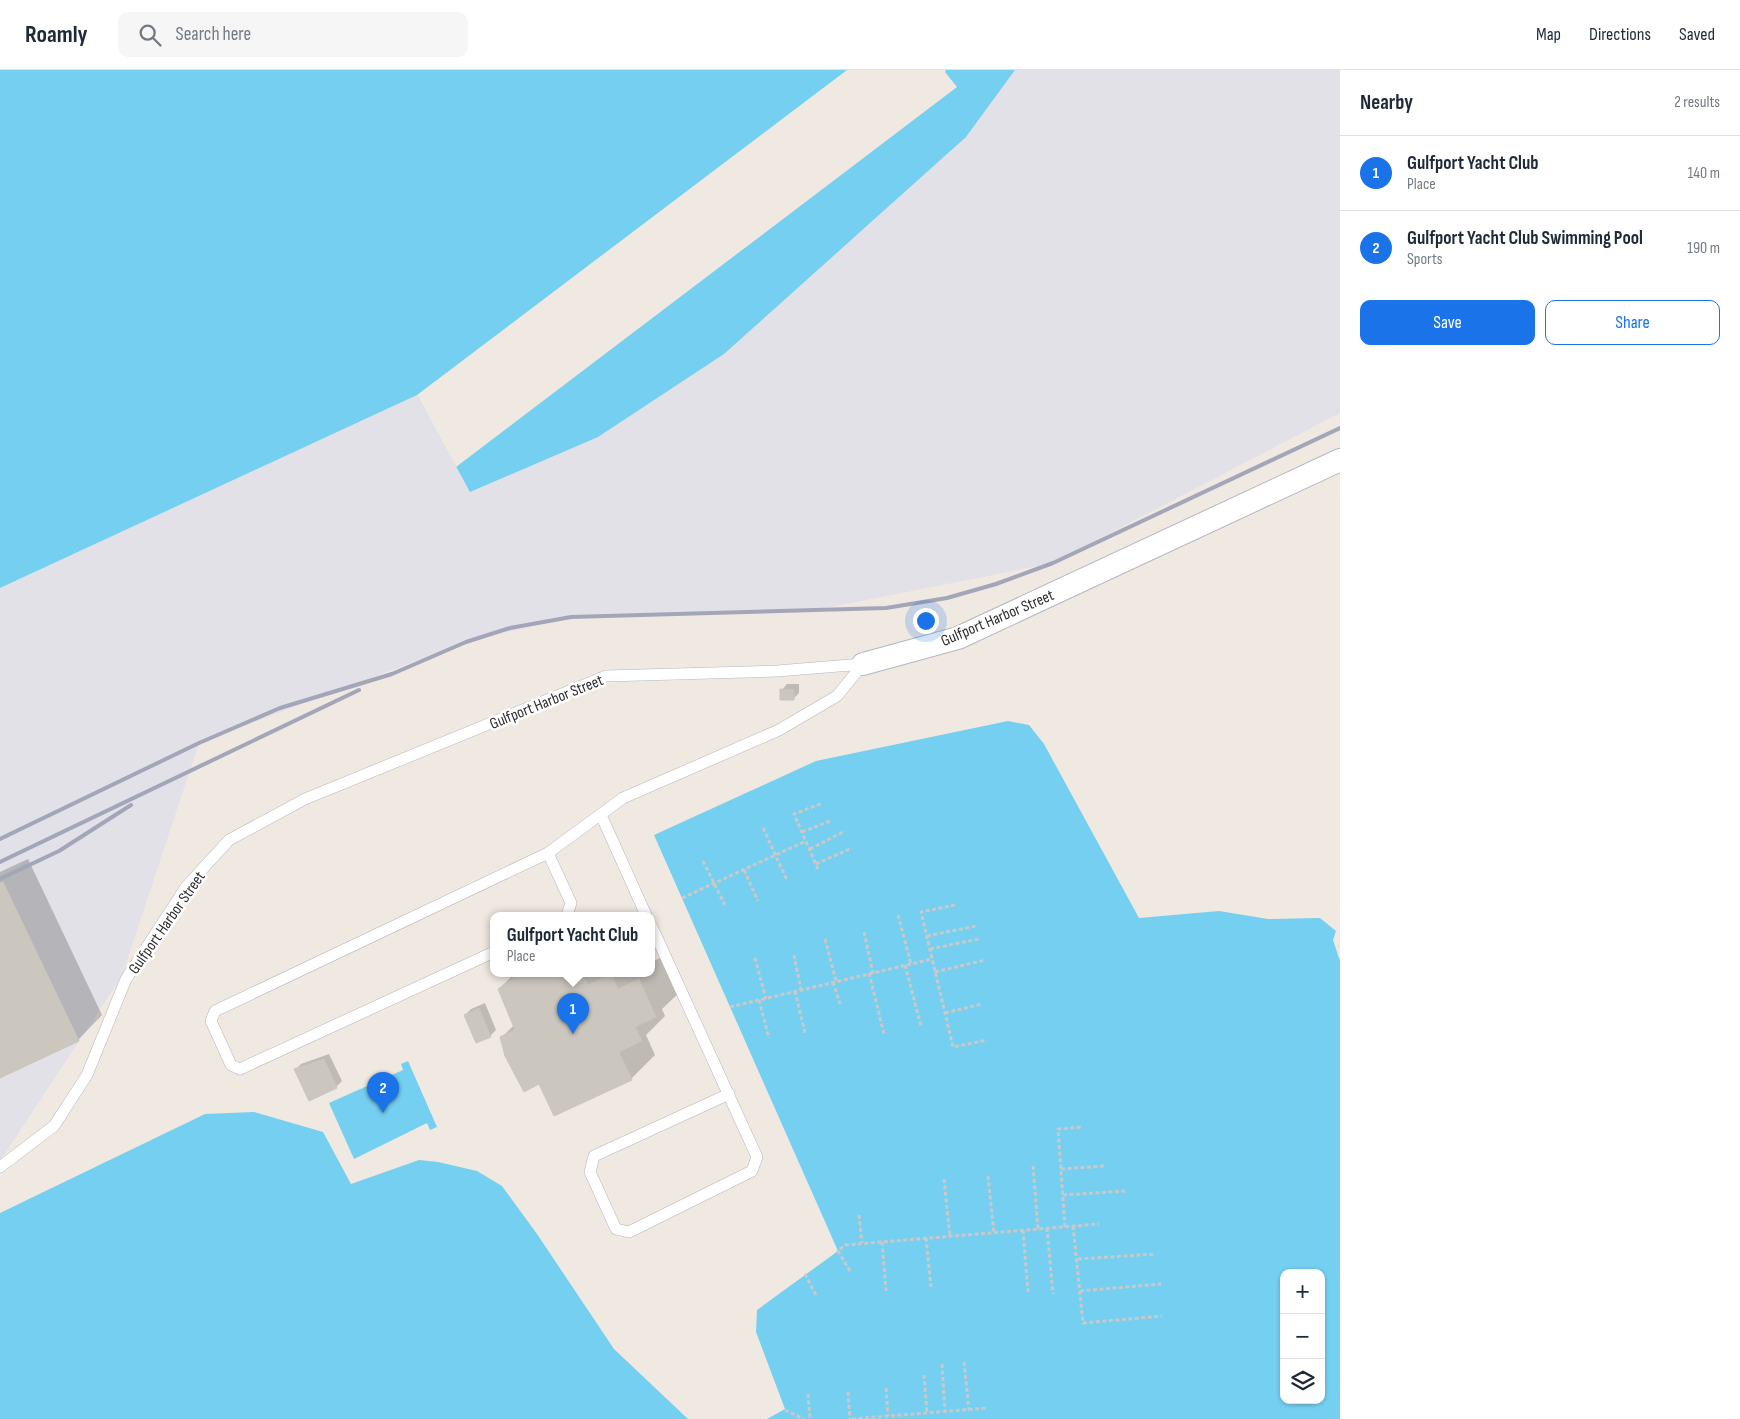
<!DOCTYPE html>
<meta charset="utf-8">
<style>
body{margin:0;font-family:"Sofia Sans Condensed",sans-serif;background:#f6f6f7;color:#1f2937}
.controls{position:absolute;right:15px;bottom:15px;display:grid;overflow:hidden;border-radius:10px;box-shadow:0 1px 4px #0004}
.controls button{width:45px;height:45px;display:grid;place-items:center;padding:0;border:0;border-bottom:1px solid #e0e1e3;background:#fff;color:#1f2937;font:25px sans-serif}
.you{position:absolute;left:925px;top:550px;width:18px;height:18px;margin:-12px;border:4px solid #fff;border-radius:50%;background:#1a73e8;box-shadow:0 0 0 8px #1a73e833}
.badge{display:grid;place-items:center;width:32px;height:32px;border-radius:50%;background:#1a73e8;color:#fff;font-size:16px;font-weight:700}
.pin{position:absolute;translate:-50% -41px;filter:drop-shadow(0 1px 2px #0008)}
.pin::after{content:'';position:absolute;top:26px;width:18px;height:15px;background:inherit;clip-path:polygon(0 0,100% 0,50% 100%)}
.popup{position:absolute;left:490px;top:842px;width:165px;height:65px;box-sizing:border-box;display:grid;place-content:center;border-radius:10px;background:#fff;filter:drop-shadow(0 1px 4px #0005);font-size:16px;white-space:nowrap;color:#747a83}
.popup b{font-size:19px;color:#1f2937}
.popup::after{content:'';position:absolute;left:50%;top:100%;margin-left:-10px;border:10px solid transparent;border-top-color:#fff}
.list{margin:0;padding:0;list-style:none}
h2{display:flex;justify-content:space-between;align-items:center;height:65px;margin:0;padding:0 20px;font-size:21px}
h2 small{font-size:16px;font-weight:400;color:#747a83}
.list li{display:grid;grid-template-columns:32px 1fr auto;gap:15px;align-items:center;box-sizing:border-box;height:75px;padding:0 20px;border-top:1px solid #e0e1e3}
.list b{display:block;font-size:19px;white-space:nowrap}
.list p{margin:0;font-size:16px;white-space:nowrap;color:#747a83}
.list em{font-size:16px;font-style:normal;color:#747a83}
.actions{display:flex;gap:10px;padding:15px 20px}
.actions a{flex:1;padding:11px 0;border:1px solid #1a73e8;border-radius:10px;text-align:center;font-size:18px;color:#1a73e8}
.actions .main{background:#1a73e8;color:#fff}
.icon{flex:none;width:28px;height:28px;fill:none;stroke:currentColor;stroke-width:2;stroke-linecap:round;stroke-linejoin:round}
.map{position:relative;flex:none;width:1340px;height:1349px;overflow:hidden}
header{display:flex;align-items:center;gap:30px;box-sizing:border-box;height:70px;padding:0 25px;background:#fff;border-bottom:1px solid #e0e1e3}
header strong{font-size:24px}
nav{display:flex;gap:28px;margin-inline-start:auto;font-size:18px}
.search{width:350px;height:45px;background:#f6f6f7;display:flex;align-items:center;gap:12px;box-sizing:border-box;padding:0 18px;border-radius:10px;color:#747a83;font-size:19px}
main{display:flex}
aside{flex:1;background:#fff}
.map>svg:first-child{display:block}
</style>
<header>
<strong>Roamly</strong>
<div class="search"><svg class="icon" aria-label="search" viewBox="0 0 24 24"><circle cx="10" cy="10" r="6"/><path d="M15 15l6 6"/></svg>Search here</div>
<nav><a>Map</a><a>Directions</a><a>Saved</a></nav>
</header>
<main>
<div class="map">
<svg width="1340" height="1349" viewBox="0 0 1340 1349">
<rect width="100%" height="100%" fill="#efe9e1"/>
<!-- industrial -->
<path fill="#e3e1e8" d="M1015 0H1340V343L1053 493 816 540 571 547 466 572 199 673 122 906 0 1091V518L417 325 598 367 724 284 966 67Z"/>
<!-- water -->
<path fill="#75cff0" fill-rule="evenodd" d="M0 0H1015L966 67 724 284 598 367 470 422 417 325 0 518Z
M1008 651 1029 655 1044 674 1139 848 1219 841 1268 849 1320 848 1336 861 1333 870 1340 891V1349H767L785 1339 756 1262 757 1240 838 1181 654 765 816 691ZM1284 1203H1321V1330H1284Z
M408 991 437 1057 430 1060 427 1053 354 1089 329 1033 403 1000 401 994Z
M254 1042 323 1062 351 1114 419 1090 438 1092 477 1101 502 1116 537 1164 614 1279 688 1349H0V1143L205 1044Z"/>
<!-- pier -->
<path fill="#efe9e1" d="M847 0H946L945 2 957 17 456 397 417 325Z"/>
<!-- shadow -->
<path fill="#0003" d="M787 614H799V623L794 628 782 620Z
M28 789 102 945 78 970 0 1007V802Z
M664 886 680 922 662 939 665 946 646 965 655 985 631 1009 539 1012 501 968 514 955 499 919 515 903H652V892Z
M485 933 496 960 491 965 477 971 465 945 471 939Z
M329 984 342 1011 336 1017 295 1000 301 994Z"/>
<!-- building -->
<path fill="#cbc7bf" stroke="#cbc5ba" d="M780 619 794 620V630H780Z
M3 812 79 971 0 1008V813Z
M520 903H582L588 915 611 904 618 919 639 909 656 947 635 957 642 971 619 982 632 1010 554 1046 539 1014 524 1022 505 986 500 967 515 960 498 919Z
M479 938 491 967 476 973 464 945Z
M324 989 337 1018 309 1031 294 999Z"/>
<g fill="none" stroke-linecap="round" stroke-linejoin="round">
<defs>
<path id="service" d="M601 745 646 845
M548 783 571 833 567 845
M652 857 757 1087 752 1101 629 1162 616 1159 590 1102 594 1086 729 1024
M494 882 240 999 231 995 211 951 215 941 548 783 623 728 779 660 837 626 863 594
M0 1097 54 1056 87 1005 126 909 186 817 229 770 305 729 606 606 777 601 863 594"/>
<path id="minor" d="M863 594 958 568 1340 390"/>
</defs>
<!-- service casing -->
<use href="#service" stroke="#b4b7c1" stroke-width="12"/>
<!-- minor casing -->
<use href="#minor" stroke="#b4b7c1" stroke-width="24"/>
<!-- path -->
<path stroke="#c9c9c9" stroke-width="3" stroke-dasharray="4 2.5" stroke-linecap="butt" d="M763 758 787 810
M802 762 830 751
M810 779 845 761
M703 791 725 835
M816 794 852 778
M818 799 794 744 823 733
M744 800 758 831
M682 828 806 771
M955 835 921 842 953 977 987 970
M898 845 911 894
M864 862 873 903
M927 866 976 856
M825 869 836 911
M930 879 979 869
M794 885 801 920
M755 888 766 929
M905 895 921 956
M935 902 985 890
M869 903 884 964
M833 912 840 934
M795 921 805 963
M759 930 769 968
M730 937 932 889
M945 943 982 934
M1033 1096 1038 1159
M1061 1099 1105 1096
M988 1106 994 1163
M944 1109 950 1166
M1063 1125 1125 1121
M859 1145 862 1173
M1073 1156 1083 1253 1162 1246
M1065 1157 1058 1059 1082 1057
M1047 1158 1053 1224
M1023 1160 1028 1222
M926 1168 931 1217
M882 1172 886 1221
M1078 1189 1156 1184
M850 1201 838 1181 845 1175 1099 1154
M805 1204 817 1227
M1080 1221 1161 1214
M964 1292 969 1340
M942 1294 945 1342
M924 1305 927 1343
M886 1318 888 1346
M848 1322 850 1349
M808 1324 810 1349
M785 1340 804 1349
M852 1349 987 1338"/>
<!-- service -->
<use href="#service" stroke="#fff" stroke-width="11"/>
<!-- minor -->
<use href="#minor" stroke="#fff" stroke-width="22"/>
<!-- rail -->
<path stroke="#a3a6b8" stroke-width="4" d="M0 769 199 673 280 638 392 604 466 572 510 558 571 547 886 538 947 528 996 514 1053 493 1340 358
M0 792 359 620
M0 809 59 781 131 735"/>
</g>
<g text-anchor="middle" stroke-width="5" stroke-linejoin="round" paint-order="stroke">
<!-- street labels -->
<g font-size="16" fill="#2e2e2e" stroke="#fff">
<text transform="translate(997 547) rotate(-23)" y="6">Gulfport Harbor Street</text>
<text transform="translate(546 631) rotate(-22)" y="6">Gulfport Harbor Street</text>
<text transform="translate(166 852) rotate(-55)" y="6">Gulfport Harbor Street</text>
</g>
</g>
</svg>
<div class="controls">
<button>+</button>
<button>−</button>
<button><svg class="icon" aria-label="layers" viewBox="0 0 24 24"><path d="M12 4l9 5-9 5-9-5zM3 14l9 5 9-5"/></svg></button>
</div>
<div class="you"></div>
<div class="pin badge" style="left:573px;top:964px">1</div>
<div class="popup"><b>Gulfport Yacht Club</b>Place</div>
<div class="pin badge" style="left:383px;top:1043px">2</div>
</div>
<aside>
<h2>Nearby<small>2 results</small></h2>
<ul class="list">
<li><span class="badge">1</span><div><b>Gulfport Yacht Club</b><p>Place</p></div><em>140 m</em></li>
<li><span class="badge">2</span><div><b>Gulfport Yacht Club Swimming Pool</b><p>Sports</p></div><em>190 m</em></li>
</ul>
<div class="actions"><a class="main">Save</a><a>Share</a></div>
</aside>
</main>
